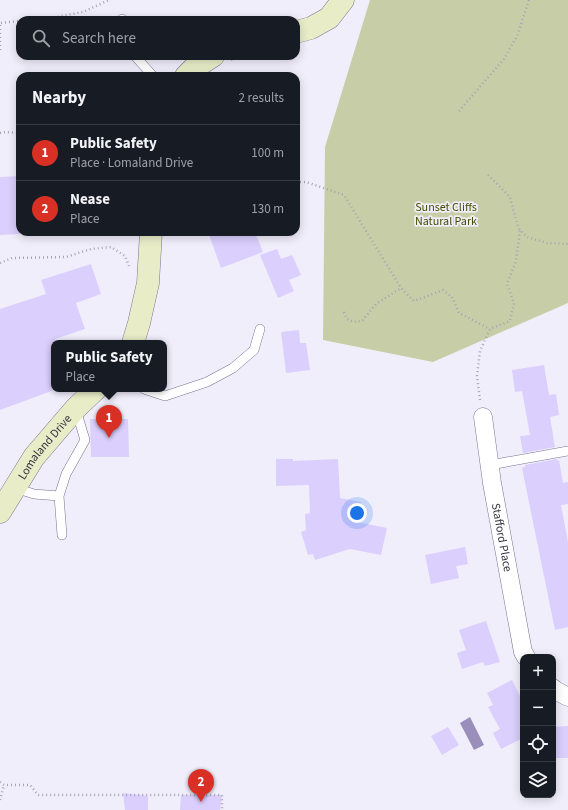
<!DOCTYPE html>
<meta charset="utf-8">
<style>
body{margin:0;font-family:"Source Sans 3",sans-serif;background:#20242c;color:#f1f3f6}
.controls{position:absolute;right:12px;bottom:12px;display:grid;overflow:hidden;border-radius:8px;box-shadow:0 2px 10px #0003}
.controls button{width:36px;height:36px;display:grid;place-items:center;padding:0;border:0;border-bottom:1px solid #363941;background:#171b24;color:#f1f3f6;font:20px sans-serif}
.you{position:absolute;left:357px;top:513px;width:14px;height:14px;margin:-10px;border:3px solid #fff;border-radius:50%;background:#1a73e8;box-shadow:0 0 0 6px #1a73e833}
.badge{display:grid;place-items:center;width:26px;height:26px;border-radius:50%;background:#d93025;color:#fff;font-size:13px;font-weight:700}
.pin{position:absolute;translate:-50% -33px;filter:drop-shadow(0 1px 2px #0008)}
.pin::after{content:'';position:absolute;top:21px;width:14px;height:12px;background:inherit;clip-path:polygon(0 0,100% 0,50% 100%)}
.popup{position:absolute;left:51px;top:340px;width:116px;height:52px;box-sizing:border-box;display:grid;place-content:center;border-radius:8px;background:#171b24;filter:drop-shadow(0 1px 3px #0005);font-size:13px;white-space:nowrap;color:#9ea1a6}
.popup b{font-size:15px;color:#f1f3f6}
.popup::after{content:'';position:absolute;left:50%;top:100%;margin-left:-8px;border:8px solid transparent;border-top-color:#171b24}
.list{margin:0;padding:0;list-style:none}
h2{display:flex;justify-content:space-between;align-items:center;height:52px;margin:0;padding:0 16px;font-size:17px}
h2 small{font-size:13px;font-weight:400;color:#9ea1a6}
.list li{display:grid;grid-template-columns:26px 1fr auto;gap:12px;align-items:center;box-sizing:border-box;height:56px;padding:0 16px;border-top:1px solid #363941}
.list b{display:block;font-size:15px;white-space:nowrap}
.list p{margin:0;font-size:13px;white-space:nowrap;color:#9ea1a6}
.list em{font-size:13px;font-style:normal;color:#9ea1a6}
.icon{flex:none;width:22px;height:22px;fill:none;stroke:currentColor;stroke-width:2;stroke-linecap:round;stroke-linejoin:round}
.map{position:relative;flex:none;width:568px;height:810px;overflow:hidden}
.search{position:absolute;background:#171b24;box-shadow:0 2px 10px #0003;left:16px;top:16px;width:284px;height:44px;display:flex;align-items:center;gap:10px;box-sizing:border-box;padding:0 14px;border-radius:12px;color:#9ea1a6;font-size:15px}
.panel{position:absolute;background:#171b24;box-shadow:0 2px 10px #0003;left:16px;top:72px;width:284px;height:164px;border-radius:12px}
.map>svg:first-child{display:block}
</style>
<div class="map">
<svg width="568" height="810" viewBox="0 0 568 810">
<rect width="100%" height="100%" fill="#f1eefc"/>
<!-- green -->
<path fill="#c7cea7" d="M370 0H568V303L433 362 323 340 325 147Z"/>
<!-- water -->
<path fill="#998fba" d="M470 717 484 745 474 750 460 723Z"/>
<!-- building -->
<path fill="#dacffd" d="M20 176V234L0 235V177Z
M208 232H255L263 252 221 268Z
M277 249 281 259 292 255 301 275 289 280 294 291 278 298 260 255Z
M91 264 101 294 76 303 85 329 55 339 57 343H54V390L0 410V309L46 294 41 280Z
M299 330 300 343H306L310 370 286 373 281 332Z
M544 365 549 395 556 394 559 415 550 417 555 447 523 453 520 436 530 435 522 391 515 392 512 370Z
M90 419H128L129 457H91Z
M276 459H293V461L338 459 340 498 361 502 357 522 387 528 381 555 350 549 315 560 313 554 308 555 301 532 306 530 305 514 310 513 309 485 276 486Z
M557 459V461L559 460 563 483 568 482V504L561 505 568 542V627L555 630 522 468 525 467V465Z
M465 547 468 564 456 566 459 578 431 584 425 555Z
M486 621 500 662 485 666 483 662 462 669 457 653 466 650 459 630Z
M512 680 523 702V738L501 749 493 733 500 729 488 707 493 705 487 693Z
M568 726V758H553V727Z
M448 727 459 745 442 755 431 736Z
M123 793 148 796V810H125Z
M181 795H222L220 810H180Z"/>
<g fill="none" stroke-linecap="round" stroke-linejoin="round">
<defs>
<path id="lane" d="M122 19V20
M135 56 153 76
M144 389 165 396 207 382 233 368 254 350 260 329
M490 465 568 451
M15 488 34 494 59 496
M62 535 59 496 66 474 85 440 76 410"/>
<g id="street">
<path id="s1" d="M483 417 492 483 523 652 526 657"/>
<path d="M553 688 555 690 568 697"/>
</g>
<g id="secondary">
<path d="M296 32 311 28 329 18 343 0"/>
<path d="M186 76 194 68 213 56"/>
<path d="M133 343 139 323 148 283 151 232"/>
<path id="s2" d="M0 512 34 457 76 408 96 389"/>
</g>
</defs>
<!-- lane casing -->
<use href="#lane" stroke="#7a7391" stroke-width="10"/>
<!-- street casing -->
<use href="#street" stroke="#7a7391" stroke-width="19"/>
<!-- secondary casing -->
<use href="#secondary" stroke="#7a7391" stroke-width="23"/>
<!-- path -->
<path stroke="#a7a4b2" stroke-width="2.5" stroke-dasharray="1 3" stroke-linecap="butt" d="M34 20 51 18 83 12 109 0
M0 50V23L20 21
M231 60 238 56
M459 111 504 59 517 36 529 0
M0 133 6 132 20 133
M488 175 510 197 517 224 520 230 527 237 547 243 568 244
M296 182H306L344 195 401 288
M0 263 12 258 66 257 91 249 111 247 125 256 129 266
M344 312 347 319 353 322 362 321 376 304 401 288 414 301 443 290 452 297 459 313 490 329
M480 400 477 376 480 351 490 329 510 321 514 303 507 284 516 261 520 230
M0 782 4 785H30L38 795H222V810
M0 800 4 785"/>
<!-- lane -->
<use href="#lane" stroke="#fff" stroke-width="9"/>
<!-- street -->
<use href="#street" stroke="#fff" stroke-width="18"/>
<!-- secondary -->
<use href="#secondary" stroke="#e8edc8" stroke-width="22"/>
</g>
<g text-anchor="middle" stroke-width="3.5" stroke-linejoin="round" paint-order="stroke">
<!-- park labels -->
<g font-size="12" fill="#464e00" stroke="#f1eefc">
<text x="446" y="211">Sunset Cliffs<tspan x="446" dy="14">Natural Park</tspan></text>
</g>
<!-- street labels -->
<g font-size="12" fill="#35323f" stroke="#f1eefc">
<text dy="4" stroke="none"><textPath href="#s2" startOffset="79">Lomaland Drive</textPath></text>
<text dy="4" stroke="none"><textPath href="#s1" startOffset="122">Stafford Place</textPath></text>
</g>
</g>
</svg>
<div class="controls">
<button>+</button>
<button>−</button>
<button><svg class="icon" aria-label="locate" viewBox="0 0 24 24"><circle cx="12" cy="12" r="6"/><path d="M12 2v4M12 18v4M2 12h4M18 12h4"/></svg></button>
<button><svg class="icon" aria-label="layers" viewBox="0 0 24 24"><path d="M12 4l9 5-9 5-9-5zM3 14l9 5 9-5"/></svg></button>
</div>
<div class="you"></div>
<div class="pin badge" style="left:109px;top:438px">1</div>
<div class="popup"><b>Public Safety</b>Place</div>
<div class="pin badge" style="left:201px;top:802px">2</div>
<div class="search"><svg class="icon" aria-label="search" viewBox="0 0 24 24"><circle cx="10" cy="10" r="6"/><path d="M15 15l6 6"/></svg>Search here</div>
<section class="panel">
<h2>Nearby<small>2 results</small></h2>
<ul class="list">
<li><span class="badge">1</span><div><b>Public Safety</b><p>Place · Lomaland Drive</p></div><em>100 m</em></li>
<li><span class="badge">2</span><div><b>Nease</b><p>Place</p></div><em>130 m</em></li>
</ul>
</section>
</div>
